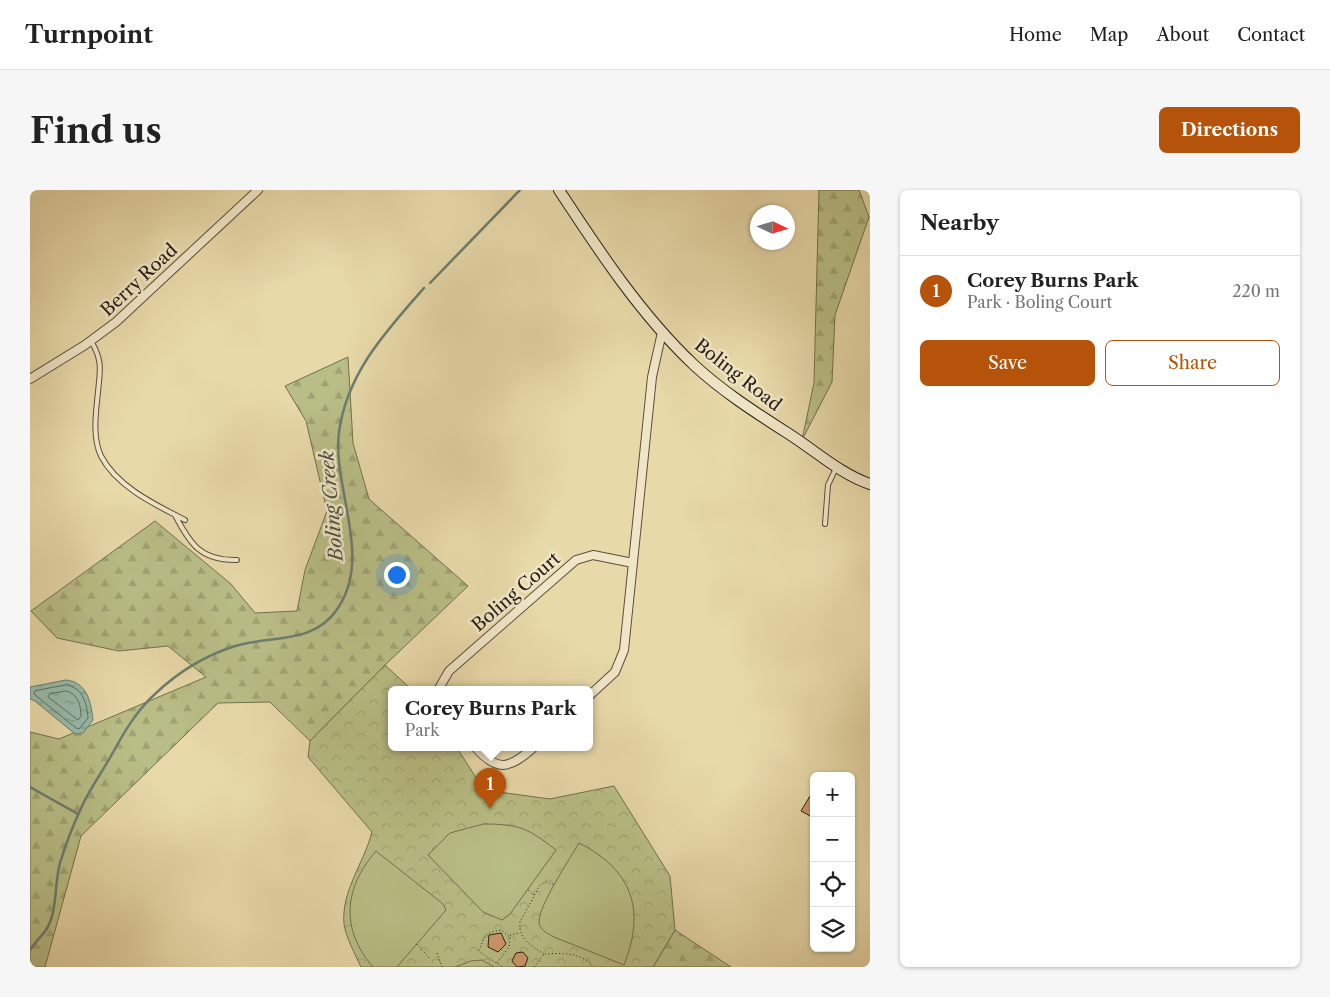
<!DOCTYPE html>
<meta charset="utf-8">
<style>
body{margin:0;font-family:"Libre Caslon Text",serif;background:#f6f6f6;color:#222}
.controls{position:absolute;right:15px;bottom:15px;display:grid;overflow:hidden;border-radius:8px;box-shadow:0 1px 4px #0004}
.controls button{width:45px;height:45px;display:grid;place-items:center;padding:0;border:0;border-bottom:1px solid #e0e0e0;background:#fff;color:#222;font:25px sans-serif}
.compass{position:absolute;left:720px;top:15px;width:45px;height:45px;border-radius:50%;background:#fff;box-shadow:0 1px 4px #0004;rotate:94deg}
.you{position:absolute;left:366px;top:384px;width:18px;height:18px;margin:-12px;border:4px solid #fff;border-radius:50%;background:#1a73e8;box-shadow:0 0 0 8px #1a73e833}
.badge{display:grid;place-items:center;width:32px;height:32px;border-radius:50%;background:#b45309;color:#fff;font-size:16px;font-weight:700}
.pin{position:absolute;translate:-50% -41px;filter:drop-shadow(0 1px 2px #0008)}
.pin::after{content:'';position:absolute;top:26px;width:18px;height:15px;background:inherit;clip-path:polygon(0 0,100% 0,50% 100%)}
.popup{position:absolute;left:358px;top:496px;width:205px;height:65px;box-sizing:border-box;display:grid;place-content:center;border-radius:8px;background:#fff;filter:drop-shadow(0 1px 4px #0005);font-size:16px;white-space:nowrap;color:#767676}
.popup b{font-size:19px;color:#222}
.popup::after{content:'';position:absolute;left:50%;top:100%;margin-left:-10px;border:10px solid transparent;border-top-color:#fff}
.list{margin:0;padding:0;list-style:none}
h2{display:flex;justify-content:space-between;align-items:center;height:65px;margin:0;padding:0 20px;font-size:21px}
h2 small{font-size:16px;font-weight:400;color:#767676}
.list li{display:grid;grid-template-columns:32px 1fr auto;gap:15px;align-items:center;box-sizing:border-box;height:70px;padding:0 20px;border-top:1px solid #e0e0e0}
.list b{display:block;font-size:19px;white-space:nowrap}
.list p{margin:0;font-size:16px;white-space:nowrap;color:#767676}
.list em{font-size:16px;font-style:normal;color:#767676}
.actions{display:flex;gap:10px;padding:15px 20px}
.actions a{flex:1;padding:11px 0;border:1px solid #b45309;border-radius:8px;text-align:center;font-size:18px;color:#b45309}
.actions .main{background:#b45309;color:#fff}
.icon{flex:none;width:28px;height:28px;fill:none;stroke:currentColor;stroke-width:2;stroke-linecap:round;stroke-linejoin:round}
.map{position:relative;flex:none;width:840px;height:777px;overflow:hidden;border-radius:8px}
header{display:flex;align-items:center;gap:30px;box-sizing:border-box;height:70px;padding:0 25px;background:#fff;border-bottom:1px solid #e0e0e0}
header strong{font-size:24px}
nav{display:flex;gap:28px;margin-inline-start:auto;font-size:18px}
.intro{display:flex;align-items:center;justify-content:space-between;box-sizing:border-box;height:120px;padding:0 30px}
h1{margin:0;font-size:35px}
.button{padding:12px 22px;border-radius:8px;background:#b45309;color:#fff;font-size:18px;font-weight:700}
main{display:flex;gap:30px;padding:0 30px}
aside{flex:1;background:#fff;border-radius:8px;box-shadow:0 1px 4px #0004}
.map>svg:first-child{display:block}
</style>
<header>
<strong>Turnpoint</strong>
<nav><a>Home</a><a>Map</a><a>About</a><a>Contact</a></nav>
</header>
<div class="intro"><h1>Find us</h1><a class="button">Directions</a></div>
<main>
<div class="map">
<svg width="840" height="777" viewBox="0 0 840 777">
<defs>
<pattern id="forest-firs" width="22" height="20" patternUnits="userSpaceOnUse" patternTransform="scale(1.25)"><rect width="22" height="20" fill="#b9be86"/><path d="M5 1l3.5 6h-7zM16 11l3.5 6h-7z" fill="#9fa373"/></pattern>
<pattern id="park-crowns" width="20" height="18" patternUnits="userSpaceOnUse" patternTransform="scale(1.25)"><rect width="20" height="18" fill="#b9be86"/><path d="M2 6a3 3 0 1 1 6 0M12 15a3 3 0 1 1 6 0" fill="none" stroke="#9fa373"/></pattern>
<pattern id="water-ripples" width="26" height="14" patternUnits="userSpaceOnUse" patternTransform="scale(1.25)"><rect width="26" height="14" fill="#97baaa"/><path d="M2 4q2-2 4 0t4 0M15 11q2-2 4 0t4 0" fill="none" stroke="#7b9789"/></pattern>
</defs>
<rect width="100%" height="100%" fill="#e8d9a9"/>
<filter id="stains"><feTurbulence type="fractalNoise" baseFrequency=".004" numOctaves="4"/><feColorMatrix values="0 0 0 0 .2 0 0 0 0 .09 0 0 0 0 .02 0 0 0 .5 -.17"/></filter>
<radialGradient id="worn" r=".72"><stop offset=".6" stop-color="#630" stop-opacity="0"/><stop offset="1" stop-color="#630" stop-opacity=".3"/></radialGradient>
<!-- forest -->
<path fill="url(#forest-firs)" stroke="#72704e" d="M789 0H829L839 27 805 125 802 192 772 250 784 193Z
M318 167 323 253 339 309 438 396 355 475 280 551 240 512 188 513 51 646 15 777H0V542L29 549 176 487 138 456 89 461 27 448 1 421 125 331 201 394 225 423 267 421 275 380 297 321 276 231 255 196Z
M645 740 701 777H623Z"/>
<!-- park -->
<path fill="url(#park-crowns)" stroke="#72704e" d="M355 475 382 500H361V558H427L454 600 520 609 584 596 640 686 645 740 623 777H331C325 764 316 748 314 734 311 701 334 673 342 642L278 567 280 551Z"/>
<!-- pitch -->
<path fill="#b9be86" stroke="#72704e" d="M453 634C489 634 498 638 526 660L480 724 472 730 453 722 398 665 420 643Z
M549 653C602 680 616 719 594 775L524 747C517 743 509 740 509 731 509 716 540 668 549 653Z
M346 661 413 714 416 720 367 777H343C310 739 314 698 346 661Z
M452 770 464 777H425L441 771Z"/>
<!-- water -->
<path fill="url(#water-ripples)" stroke="#6b7d6e" d="M36 490C57 492 61 512 63 530L53 543 45 544 5 511 0 509V497Z"/>
<g fill="none" stroke-linecap="round" stroke-linejoin="round">
<!-- shore -->
<path stroke="#606e60" stroke-width="1" d="M36 495C53 497 57 514 58 528L49 539 46 538 4 504 5 501Z
M36 501C48 503 51 516 51 526L48 530 18 507 20 504Z"/>
<!-- stream -->
<path stroke="#6b7d6e" stroke-width="2.5" d="M400 93 490 0
M0 597 48 624
M0 760C5 752 11 747 16 740 28 721 24 694 30 673 36 653 44 633 53 614 61 597 72 582 81 566 93 544 106 521 125 504 148 482 174 466 205 456 242 445 284 455 308 418 343 366 302 298 309 242 317 183 356 141 394 98"/>
</g>
<!-- building -->
<path fill="#cf996c" stroke="#2a2115" d="M780 606 784 609V628L771 621Z
M471 743 476 754 468 762 458 757 459 745Z
M493 762 498 768 495 776 487 777 482 771 486 763Z"/>
<g fill="none" stroke-linecap="round" stroke-linejoin="round">
<defs>
<path id="lane" d="M61 151C73 171 70 180 68 202 66 222 62 247 71 266 87 297 126 315 155 330
M145 325C160 354 171 371 207 370
M795 334 798 295 806 278"/>
<path id="street" d="M0 189 55 155 86 132 228 0
M408 500 419 481 546 370 563 365 603 373
M559 506 585 482 594 460 622 187 632 142
M446 558C468 583 480 578 503 558"/>
<path id="secondary" d="M529 0C569 61 611 125 664 175 694 203 731 226 765 248 789 264 813 285 840 294"/>
</defs>
<!-- lane casing -->
<use href="#lane" stroke="#5a4f3a" stroke-width="6"/>
<!-- street casing -->
<use href="#street" stroke="#5a4f3a" stroke-width="10"/>
<!-- secondary casing -->
<use href="#secondary" stroke="#2a2115" stroke-width="12"/>
<!-- path -->
<path stroke="#2a2115" stroke-width="1" stroke-dasharray="1 2.5" stroke-linecap="butt" d="M498 700 504 705
M480 745 490 743
M387 754 400 769
M407 763 412 777
M514 764C501 756 488 748 490 732L510 695 516 692 525 695
M467 773 479 757 480 747 471 740C454 743 455 745 449 761 457 767 465 772 473 777
M504 777 514 764C530 763 553 762 563 777"/>
<!-- lane -->
<use href="#lane" stroke="#f0e6c7" stroke-width="4"/>
<!-- street -->
<use href="#street" stroke="#f0e6c7" stroke-width="8"/>
<!-- secondary -->
<use href="#secondary" stroke="#f0e6c7" stroke-width="10"/>
</g>
<g text-anchor="middle" stroke-width="5" stroke-linejoin="round" paint-order="stroke">
<!-- street labels -->
<g font-size="18" fill="#2a2115" stroke="#f0e6c7">
<text transform="translate(109 90) rotate(-43)" y="6">Berry Road</text>
<text transform="translate(708 185) rotate(38)" y="6">Boling Road</text>
<text transform="translate(486 402) rotate(-41)" y="6">Boling Court</text>
</g>
<!-- water labels -->
<g font-size="19" font-style="italic" fill="#4b4f42" stroke="#f0e6c7">
<text transform="translate(301 316) rotate(-95)" y="7">Boling Creek</text>
</g>
</g>
<rect width="100%" height="100%" filter="url(#stains)"/>
<rect width="100%" height="100%" fill="url(#worn)"/>
</svg>
<div class="controls">
<button>+</button>
<button>−</button>
<button><svg class="icon" aria-label="locate" viewBox="0 0 24 24"><circle cx="12" cy="12" r="6"/><path d="M12 2v4M12 18v4M2 12h4M18 12h4"/></svg></button>
<button><svg class="icon" aria-label="layers" viewBox="0 0 24 24"><path d="M12 4l9 5-9 5-9-5zM3 14l9 5 9-5"/></svg></button>
</div>
<svg class="compass" viewBox="-18 -18 36 36"><path d="M0-13l5 13h-10z" fill="#e53935"/><path d="M0 13l5-13h-10z" fill="#767676"/></svg>
<div class="you"></div>
<div class="pin badge" style="left:460px;top:619px">1</div>
<div class="popup"><b>Corey Burns Park</b>Park</div>
</div>
<aside>
<h2>Nearby<small></small></h2>
<ul class="list">
<li><span class="badge">1</span><div><b>Corey Burns Park</b><p>Park · Boling Court</p></div><em>220 m</em></li>
</ul>
<div class="actions"><a class="main">Save</a><a>Share</a></div>
</aside>
</main>
